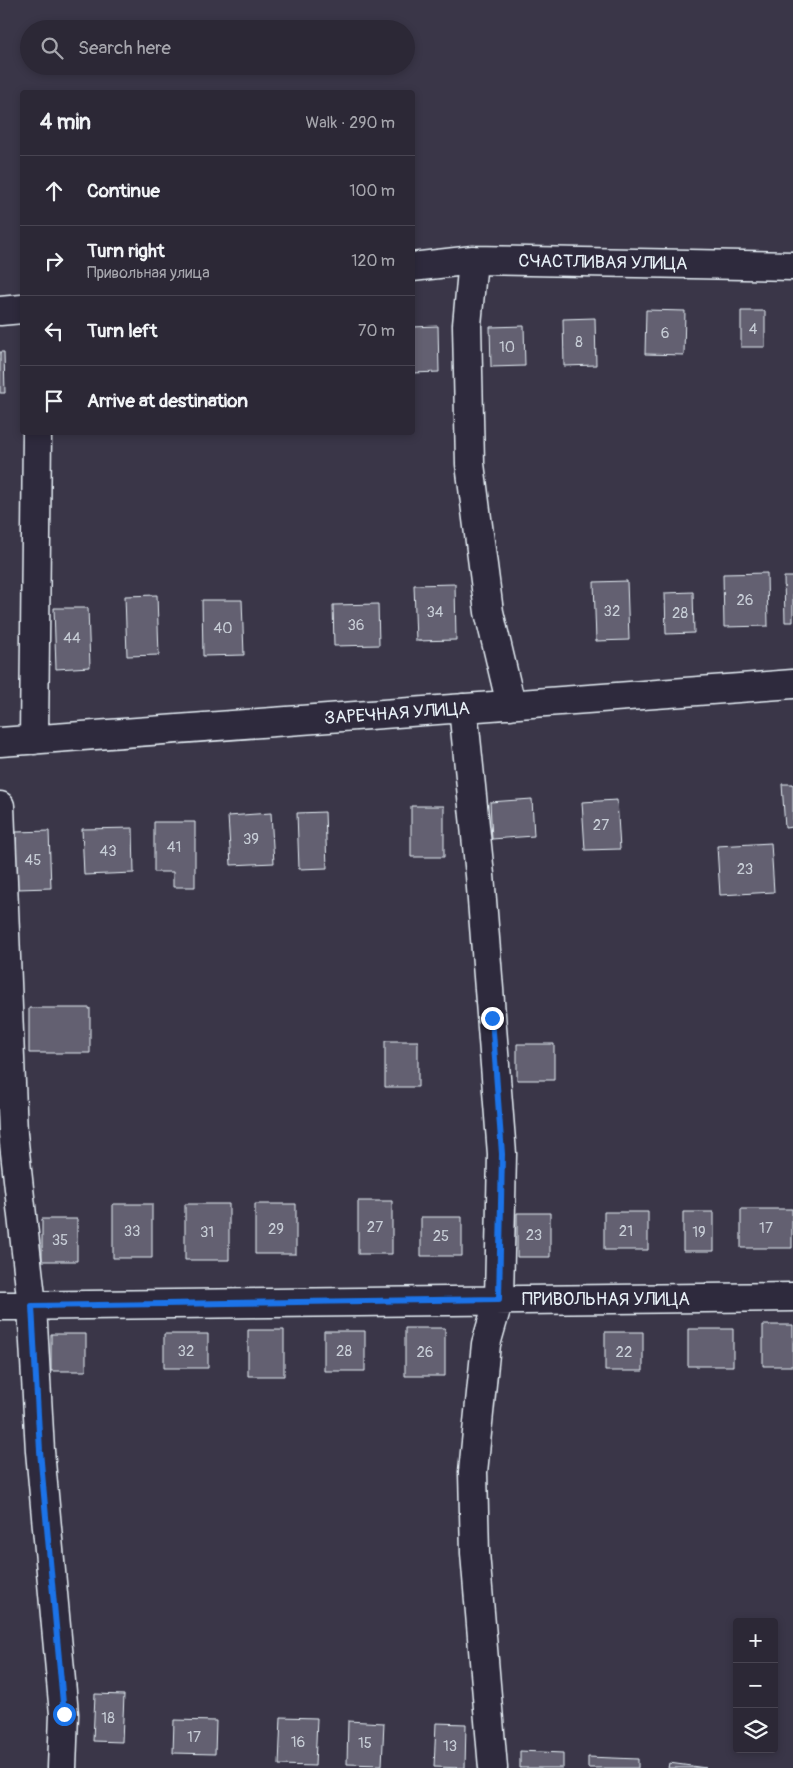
<!DOCTYPE html>
<meta charset="utf-8">
<style>
body{margin:0;font-family:Pangolin,sans-serif;background:#383442;color:#f1f3f6}
.controls{position:absolute;right:15px;bottom:15px;display:grid;overflow:hidden;border-radius:5px;box-shadow:0 2px 8px #0003}
.controls button{width:45px;height:45px;display:grid;place-items:center;padding:0;border:0;border-bottom:1px solid #484451;background:#2c2836;color:#f1f3f6;font:25px sans-serif}
.stop{position:absolute;width:15px;height:15px;margin:-11px;border:4px solid #1a73e8;border-radius:50%;background:#fff}
.stop.end{background:#1a73e8;border-color:#fff;box-shadow:0 1px 5px #0008}
.list{margin:0;padding:0;list-style:none}
h2{display:flex;justify-content:space-between;align-items:center;height:65px;margin:0;padding:0 20px;font-size:21px}
h2 small{font-size:16px;font-weight:400;color:#a6a6ad}
.list li{display:grid;grid-template-columns:32px 1fr auto;gap:15px;align-items:center;box-sizing:border-box;height:70px;padding:0 20px;border-top:1px solid #484451}
.list b{display:block;font-size:19px;white-space:nowrap}
.list p{margin:0;font-size:16px;white-space:nowrap;color:#a6a6ad}
.list em{font-size:16px;font-style:normal;color:#a6a6ad}
.icon{flex:none;width:28px;height:28px;fill:none;stroke:currentColor;stroke-width:2;stroke-linecap:round;stroke-linejoin:round}
.map{position:relative;flex:none;width:793px;height:1768px;overflow:hidden}
.search{position:absolute;background:#2c2836;box-shadow:0 2px 8px #0003;left:20px;top:20px;width:395px;height:55px;display:flex;align-items:center;gap:12px;box-sizing:border-box;padding:0 18px;border-radius:28px;color:#a6a6ad;font-size:19px}
.panel{position:absolute;background:#2c2836;box-shadow:0 2px 8px #0003;left:20px;top:90px;width:395px;height:345px;border-radius:5px}
.map>svg:first-child{display:block}
</style>
<div class="map">
<svg width="793" height="1768" viewBox="0 0 793 1768">
<rect width="100%" height="100%" fill="#3a3648"/>
<filter id="ink" filterUnits="userSpaceOnUse"><feTurbulence type="fractalNoise" baseFrequency=".02" numOctaves="2"/><feDisplacementMap in="SourceGraphic" scale="10" xChannelSelector="R" yChannelSelector="G"/><feConvolveMatrix kernelMatrix="1 2 1 2 8 2 1 2 1" color-interpolation-filters="sRGB"/></filter>
<g filter="url(#ink)">
<!-- building -->
<path fill="#636171" stroke="#e8f1f8" d="M646 310 685 311 684 355 645 354Z
M741 311H765V347H741Z
M595 318 596 365 564 366 563 319Z
M438 326 439 372 412 373V327Z
M524 326 525 366 491 367 490 327Z
M0 352H4L5 393H0Z
M767 573 768 626 724 627 723 574Z
M784 577H793V622H785Z
M627 581 629 640 596 641 594 582Z
M455 584 456 640 416 641 414 585Z
M693 592 694 633 666 634 665 593Z
M157 595 159 655 127 656 125 596Z
M202 600H242L244 655 203 656Z
M378 604 379 645 334 646 333 605Z
M54 608H88L90 667 56 669Z
M782 784H793V827L785 828Z
M532 799 534 836 492 839 490 802Z
M617 800 620 849 585 850 582 802Z
M411 806H444V857H411Z
M325 812 327 868 299 869 297 813Z
M271 813 274 863 231 865 228 816Z
M154 822H195V887H173V872H154Z
M133 828 134 873 84 875 82 829Z
M49 831 51 888 17 889 16 832Z
M771 843 774 892 720 895 717 846Z
M29 1008H90V1053H29Z
M385 1041H418V1087H385Z
M517 1044H554V1080H517Z
M358 1201H392V1254H358Z
M113 1204H152V1258H113Z
M185 1204H229V1260H185Z
M255 1204H296V1254H255Z
M741 1209H792V1248H741Z
M604 1212H648V1250H604Z
M683 1212H714V1251H683Z
M517 1213H550V1257H517Z
M421 1217H462V1256H421Z
M42 1219H77V1261H42Z
M763 1325H793V1366H763Z
M405 1328H445V1376H405Z
M688 1329H733V1366H688Z
M248 1330H284V1376H248Z
M324 1331H365V1371H324Z
M605 1332H643V1371H605Z
M51 1334H86V1371H51Z
M164 1334H208V1368H164Z
M95 1694 124 1695 122 1742 93 1741Z
M281 1717 317 1718 315 1766 279 1765Z
M174 1720 216 1721 215 1754 173 1753Z
M348 1721 384 1723 382 1765 347 1764Z
M436 1723 466 1724 465 1768 434 1767Z
M520 1751 563 1753V1768H520Z
M588 1757 638 1759V1768H588Z
M669 1763 706 1768H668Z"/>
<g fill="none" stroke-linecap="round" stroke-linejoin="round">
<defs>
<path id="minor" d="M473 260 467 325 470 464 489 612 511 705
M412 267 473 260 793 266
M0 311 22 309
M463 708 480 875 502 1154 499 1299 486 1344 473 1472 475 1553 493 1768
M34 740 37 432
M0 742 793 684
M0 806 13 1134 32 1306 40 1451 64 1714 62 1768
M0 1306 793 1297"/>
</defs>
<!-- minor casing -->
<use href="#minor" stroke="#e8f1f8" stroke-width="31"/>
<!-- minor -->
<use href="#minor" stroke="#2f2a3d" stroke-width="28"/>
</g>
</g>
<g fill="none" stroke-linecap="round" stroke-linejoin="round" filter="url(#ink)">
<!-- route -->
<path stroke="#1a73e8" stroke-width="6" d="M64 1714 40 1451 32 1306 499 1299 502 1154 492 1018"/>
</g>
<g text-anchor="middle" stroke-width="4.5" stroke-linejoin="round" paint-order="stroke">
<!-- number labels -->
<g font-size="15" fill="#c7cdd6">
<text x="753" y="334">4</text>
<text x="665" y="338">6</text>
<text x="579" y="347">8</text>
<text x="507" y="352">10</text>
<text x="745" y="605">26</text>
<text x="612" y="616">32</text>
<text x="435" y="617">34</text>
<text x="680" y="618">28</text>
<text x="356" y="630">36</text>
<text x="223" y="633">40</text>
<text x="72" y="643">44</text>
<text x="601" y="830">27</text>
<text x="251" y="844">39</text>
<text x="174" y="852">41</text>
<text x="108" y="856">43</text>
<text x="33" y="865">45</text>
<text x="745" y="874">23</text>
<text x="375" y="1232">27</text>
<text x="766" y="1233">17</text>
<text x="276" y="1234">29</text>
<text x="132" y="1236">33</text>
<text x="626" y="1236">21</text>
<text x="207" y="1237">31</text>
<text x="699" y="1237">19</text>
<text x="534" y="1240">23</text>
<text x="441" y="1241">25</text>
<text x="60" y="1245">35</text>
<text x="186" y="1356">32</text>
<text x="344" y="1356">28</text>
<text x="425" y="1357">26</text>
<text x="624" y="1357">22</text>
<text x="108" y="1723">18</text>
<text x="194" y="1742">17</text>
<text x="298" y="1747">16</text>
<text x="365" y="1748">15</text>
<text x="450" y="1751">13</text>
</g>
<!-- street labels -->
<g font-size="18" fill="#e8f1f8" stroke="#2f2a3d">
<text transform="translate(603 262) rotate(1)" y="6">СЧАСТЛИВАЯ УЛИЦА</text>
<text transform="translate(397 713) rotate(-4)" y="6">ЗАРЕЧНАЯ УЛИЦА</text>
<text x="606" y="1305">ПРИВОЛЬНАЯ УЛИЦА</text>
</g>
</g>
</svg>
<div class="controls">
<button>+</button>
<button>−</button>
<button><svg class="icon" aria-label="layers" viewBox="0 0 24 24"><path d="M12 4l9 5-9 5-9-5zM3 14l9 5 9-5"/></svg></button>
</div>
<div class="stop" style="left:64px;top:1714px"></div>
<div class="stop end" style="left:492px;top:1018px"></div>
<div class="search"><svg class="icon" aria-label="search" viewBox="0 0 24 24"><circle cx="10" cy="10" r="6"/><path d="M15 15l6 6"/></svg>Search here</div>
<section class="panel">
<h2>4 min<small>Walk · 290 m</small></h2>
<ul class="list">
<li><svg class="icon" aria-label="ahead" viewBox="0 0 24 24"><path d="M12 20V5M6 11l6-6 6 6"/></svg><div><b>Continue</b></div><em>100 m</em></li>
<li><svg class="icon" aria-label="right" viewBox="0 0 24 24"><path d="M7 20v-9h11M14 6l5 5-5 5"/></svg><div><b>Turn right</b><p>Привольная улица</p></div><em>120 m</em></li>
<li><svg class="icon" aria-label="left" viewBox="0 0 24 24"><path d="M17 20v-9H6M10 6l-5 5 5 5"/></svg><div><b>Turn left</b></div><em>70 m</em></li>
<li><svg class="icon" aria-label="arrive" viewBox="0 0 24 24"><path d="M6 21V4h12l-3 4 3 4H6"/></svg><div><b>Arrive at destination</b></div></li>
</ul>
</section>
</div>
